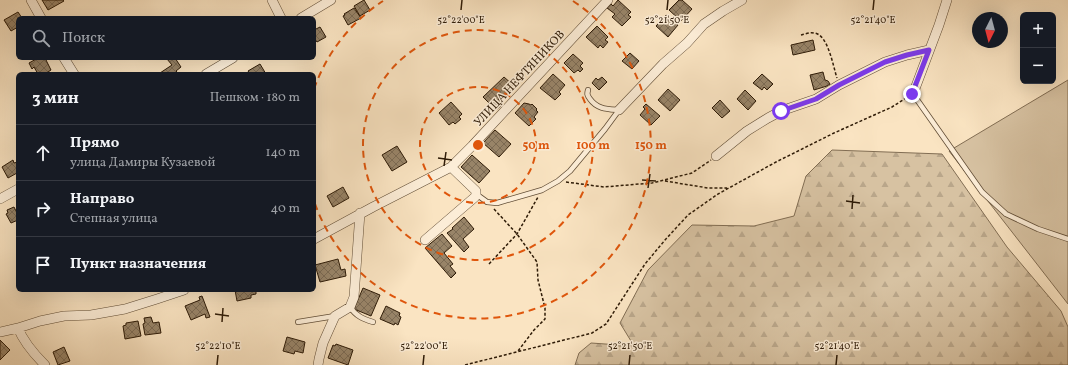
<!DOCTYPE html>
<html lang="ru">
<meta charset="utf-8">
<style>
body{margin:0;font-family:Vollkorn,serif;background:#242831;color:#f1f3f6}
.controls{position:absolute;right:12px;top:12px;display:grid;overflow:hidden;border-radius:6px;box-shadow:0 4px 16px #0002}
.controls button{width:36px;height:36px;display:grid;place-items:center;padding:0;border:0;border-bottom:1px solid #363941;background:#171b24;color:#f1f3f6;font:20px sans-serif}
.compass{position:absolute;left:972px;top:12px;width:36px;height:36px;border-radius:50%;background:#171b24;box-shadow:0 4px 16px #0002;rotate:186deg}
.stop{position:absolute;width:12px;height:12px;margin:-9px;border:3px solid #7c3aed;border-radius:50%;background:#fff}
.stop.end{background:#7c3aed;border-color:#fff;box-shadow:0 1px 4px #0008}
.list{margin:0;padding:0;list-style:none}
h2{display:flex;justify-content:space-between;align-items:center;height:52px;margin:0;padding:0 16px;font-size:17px}
h2 small{font-size:13px;font-weight:400;color:#9ea1a6}
.list li{display:grid;grid-template-columns:26px 1fr auto;gap:12px;align-items:center;box-sizing:border-box;height:56px;padding:0 16px;border-top:1px solid #363941}
.list b{display:block;font-size:15px;white-space:nowrap}
.list p{margin:0;font-size:13px;white-space:nowrap;color:#9ea1a6}
.list em{font-size:13px;font-style:normal;color:#9ea1a6}
.icon{flex:none;width:22px;height:22px;fill:none;stroke:currentColor;stroke-width:2;stroke-linecap:round;stroke-linejoin:round}
.map{position:relative;flex:none;width:1068px;height:365px;overflow:hidden}
.search{position:absolute;background:#171b24;box-shadow:0 4px 16px #0002;left:16px;top:16px;width:300px;height:44px;display:flex;align-items:center;gap:10px;box-sizing:border-box;padding:0 14px;border-radius:6px;color:#9ea1a6;font-size:15px}
.panel{position:absolute;background:#171b24;box-shadow:0 4px 16px #0002;left:16px;top:72px;width:300px;height:220px;border-radius:6px}
.map>svg:first-child{display:block}
</style>
<div class="map">
<svg width="1068" height="365" viewBox="0 0 1068 365">
<defs>
<pattern id="forest-firs" width="22" height="20" patternUnits="userSpaceOnUse"><rect width="22" height="20" fill="#d7c2a2"/><path d="M5 1l3.5 6h-7zM16 11l3.5 6h-7z" fill="#b9a68a"/></pattern>
<pattern id="building-cross-hatch" width="8" height="8" patternUnits="userSpaceOnUse"><rect width="8" height="8" fill="#988468"/><path d="M0 0l8 8M0 8l8-8" fill="none" stroke="#7c6b54"/></pattern>
</defs>
<rect width="100%" height="100%" fill="#fae4c2"/>
<filter id="stains"><feTurbulence type="fractalNoise" baseFrequency=".005" numOctaves="4"/><feColorMatrix values="0 0 0 0 .2 0 0 0 0 .09 0 0 0 0 .02 0 0 0 .5 -.17"/></filter>
<radialGradient id="worn" r=".72"><stop offset=".6" stop-color="#630" stop-opacity="0"/><stop offset="1" stop-color="#630" stop-opacity=".3"/></radialGradient>
<!-- grass -->
<path fill="#d7c2a2" stroke="#826e54" d="M1068 80V304L949 151Z"/>
<!-- forest -->
<path fill="url(#forest-firs)" stroke="#826e54" d="M832 150 942 154 1007 247 1061 311 1068 327V365H575L579 353 591 343 634 346 620 323 648 270 692 225 754 226 794 216 806 176Z"/>
<!-- building -->
<path fill="url(#building-cross-hatch)" stroke="#2e1b07" d="M42 0H63L64 1 48 10Z
M364 0 370 10 360 16 354 6Z
M618 0 631 12 628 15 631 17 622 26 612 17 615 14 607 8 611 4 613 6Z
M679 0H682L692 9 681 21 669 10Z
M354 8 361 18 348 25 343 16 345 15 344 14Z
M18 12 22 18H18V27L11 31 4 20Z
M666 15 678 25 668 37 656 26Z
M597 26 608 37 605 40 608 42 603 48 600 45 598 48 586 37Z
M320 27 326 37 317 42 314 38V30Z
M813 40 815 50 793 55 791 45Z
M630 53 639 61 632 69 622 61Z
M573 54 583 63 580 66 583 69 580 72 578 70 574 73 564 63Z
M38 58H47L48 59 46 60 51 70 45 74H38L34 67 32 69 29 63Z
M168 58H175L181 67 176 71 179 74H161L160 73 172 65 167 59Z
M260 64 266 74H250L248 71Z
M823 72 825 80 828 81 830 84 827 86 814 90 810 75Z
M553 74 565 85 559 92 561 94 555 100 540 88Z
M762 74 773 84 767 90 764 87 762 90 753 83Z
M504 77 513 85 509 89 512 92 507 97 504 94 498 99 503 104 496 110 483 97Z
M602 77 607 82 599 90 592 83 596 78 598 80Z
M668 89 680 100 670 111 658 100Z
M745 90 756 101 748 110 737 99Z
M720 100 730 111 722 118 712 108Z
M451 102 462 114 459 117 461 119 455 124 453 122 449 125 439 113Z
M524 103 529 104 531 105 532 104 537 109 536 110 538 112 534 117 536 119 529 126 515 113Z
M646 104 660 116 651 125 640 115 645 109 643 107Z
M495 130 511 144 499 157 483 143Z
M397 146 407 162 392 171 382 155Z
M472 155 490 171 479 183 461 167Z
M13 160 14 163 18 162V174L17 173 8 178 2 167Z
M343 187 349 198 333 207 327 196Z
M14 207 18 215V220L11 223 6 214 8 213 7 210Z
M464 217 474 229 463 239 469 247 464 252 447 233 453 229 452 228Z
M442 234 452 246 444 253 453 264 450 266 456 273 451 278 425 248Z
M338 259 341 270 345 269 346 276 320 282 315 265Z
M363 288 380 295 371 316 354 309Z
M235 290H256V294L251 295V298L237 301Z
M202 296 210 317 206 318 205 314 191 320 185 306 200 300 199 297Z
M386 306 400 313 399 316 401 317 398 325 395 323 394 325 380 319Z
M151 317 153 323 159 322 161 333 145 335 143 324 145 323 144 318Z
M138 321 141 336 125 339 123 326 126 325V323Z
M287 337 305 342 303 353 295 351 294 354 283 351Z
M0 340 10 350 0 360Z
M336 344 353 350 348 365 328 358 333 345 335 346Z
M64 347 70 361 58 365 53 352Z"/>
<g fill="none" stroke-linecap="round" stroke-linejoin="round">
<defs>
<path id="lane" d="M588 90C587 94 587 95 590 99 597 109 607 109 619 110
M913 94 982 192 1006 214 1038 229 1068 239
M476 194 487 202 497 203 542 190 558 181 570 171 605 129 619 110
M350 307C356 316 363 319 373 322
M298 322 335 316"/>
<path id="street" d="M31 0 41 18
M272 0 281 18
M301 18 331 0
M64 58 74 74
M206 74 233 58
M913 94 939 25 947 0
M619 110 663 64 687 43 704 24 723 11 742 0
M716 156 747 131 768 118 781 111 816 99 839 85 885 62 907 55 929 50
M0 199 18 189
M314 239 373 207 451 167 472 146 608 0
M425 240 475 197 476 194V191L451 167
M18 328C24 343 34 354 45 365
M0 332 18 328 40 321 64 316 91 315 125 309 157 299 184 290
M318 365 319 359 323 343 335 316 350 307 354 297 360 213"/>
</defs>
<!-- lane casing -->
<use href="#lane" stroke="#614d36" stroke-width="6"/>
<!-- street casing -->
<use href="#street" stroke="#614d36" stroke-width="10"/>
<!-- path -->
<path stroke="#2e1b07" stroke-width="1.5" stroke-dasharray="3 2" stroke-linecap="butt" d="M801 35C805 34 810 32 814 33 828 34 833 66 837 78
M665 181 708 188H727
M566 182 604 187 652 183 692 173 711 160
M494 209 517 234 537 262 538 280 545 308V319L534 330 518 351
M489 264 517 234 538 197
M465 365 592 333 606 324 645 264 665 240 688 215 718 194 776 162 834 133 892 107 906 98"/>
<!-- lane -->
<use href="#lane" stroke="#fcedd7" stroke-width="4.5"/>
<!-- street -->
<use href="#street" stroke="#fcedd7" stroke-width="9"/>
</g>
<g fill="none" stroke-linecap="round" stroke-linejoin="round">
<!-- route -->
<path stroke="#7c3aed" stroke-width="5" d="M781 111 816 99 839 85 885 62 907 55 929 50 912 94"/>
</g>
<!-- ticks -->
<path fill="none" stroke="#2e1b07" stroke-width="1.5" d="M461 10 462 0M667 10 668 0M873 10 874 0M438 158 452 160M444 166 446 152M642 180 656 181M648 188 650 174M846 201 860 203M852 209 853 195M215 314 229 316M222 322 223 308M217 365 218 355M423 365 424 355M629 365 630 355M836 365 837 355"/>
<!-- distance rings -->
<g fill="none" stroke="#df560c" stroke-width="2" stroke-dasharray="7 5">
<circle cx="478" cy="145" r="58"/>
<circle cx="478" cy="145" r="115"/>
<path d="M314 89A173 173 0 0 1 383 1M573 1A173 173 0 1 1 314 201"/>
</g>
<g text-anchor="middle" stroke-width="3" stroke-linejoin="round" paint-order="stroke">
<!-- street labels -->
<g font-size="12" fill="#2e1b07" stroke="#fcedd7">
<text transform="translate(519 78) rotate(-47)" y="4">УЛИЦА НЕФТЯНИКОВ</text>
</g>
</g>
<g font-size="10" text-anchor="middle" fill="#2e1b07" stroke="#fcedd7" stroke-width="3" stroke-linejoin="round" paint-order="stroke">
<text x="461" y="23">52°22'00"E</text>
<text x="667" y="23">52°21'50"E</text>
<text x="873" y="23">52°21'40"E</text>
<text x="218" y="349">52°22'10"E</text>
<text x="424" y="349">52°22'00"E</text>
<text x="630" y="349">52°21'50"E</text>
<text x="837" y="349">52°21'40"E</text>
</g>
<circle cx="478" cy="145" r="6" fill="#df560c" stroke="#fcedd7" stroke-width="2"/>
<g font-size="12" text-anchor="middle" font-weight="bold" fill="#df560c" stroke="#fcedd7" stroke-width="3" stroke-linejoin="round" paint-order="stroke">
<text x="536" y="149">50 m</text>
<text x="593" y="149">100 m</text>
<text x="651" y="149">150 m</text>
</g>
<rect width="100%" height="100%" filter="url(#stains)"/>
<rect width="100%" height="100%" fill="url(#worn)"/>
</svg>
<div class="controls">
<button>+</button>
<button>−</button>
</div>
<svg class="compass" viewBox="-18 -18 36 36"><path d="M0-13l5 13h-10z" fill="#e53935"/><path d="M0 13l5-13h-10z" fill="#9ea1a6"/></svg>
<div class="stop" style="left:781px;top:111px"></div>
<div class="stop end" style="left:912px;top:94px"></div>
<div class="search"><svg class="icon" aria-label="search" viewBox="0 0 24 24"><circle cx="10" cy="10" r="6"/><path d="M15 15l6 6"/></svg>Поиск</div>
<section class="panel">
<h2>3 мин<small>Пешком · 180 m</small></h2>
<ul class="list">
<li><svg class="icon" aria-label="ahead" viewBox="0 0 24 24"><path d="M12 20V5M6 11l6-6 6 6"/></svg><div><b>Прямо</b><p>улица Дамиры Кузаевой</p></div><em>140 m</em></li>
<li><svg class="icon" aria-label="right" viewBox="0 0 24 24"><path d="M7 20v-9h11M14 6l5 5-5 5"/></svg><div><b>Направо</b><p>Степная улица</p></div><em>40 m</em></li>
<li><svg class="icon" aria-label="arrive" viewBox="0 0 24 24"><path d="M6 21V4h12l-3 4 3 4H6"/></svg><div><b>Пункт назначения</b></div></li>
</ul>
</section>
</div>
